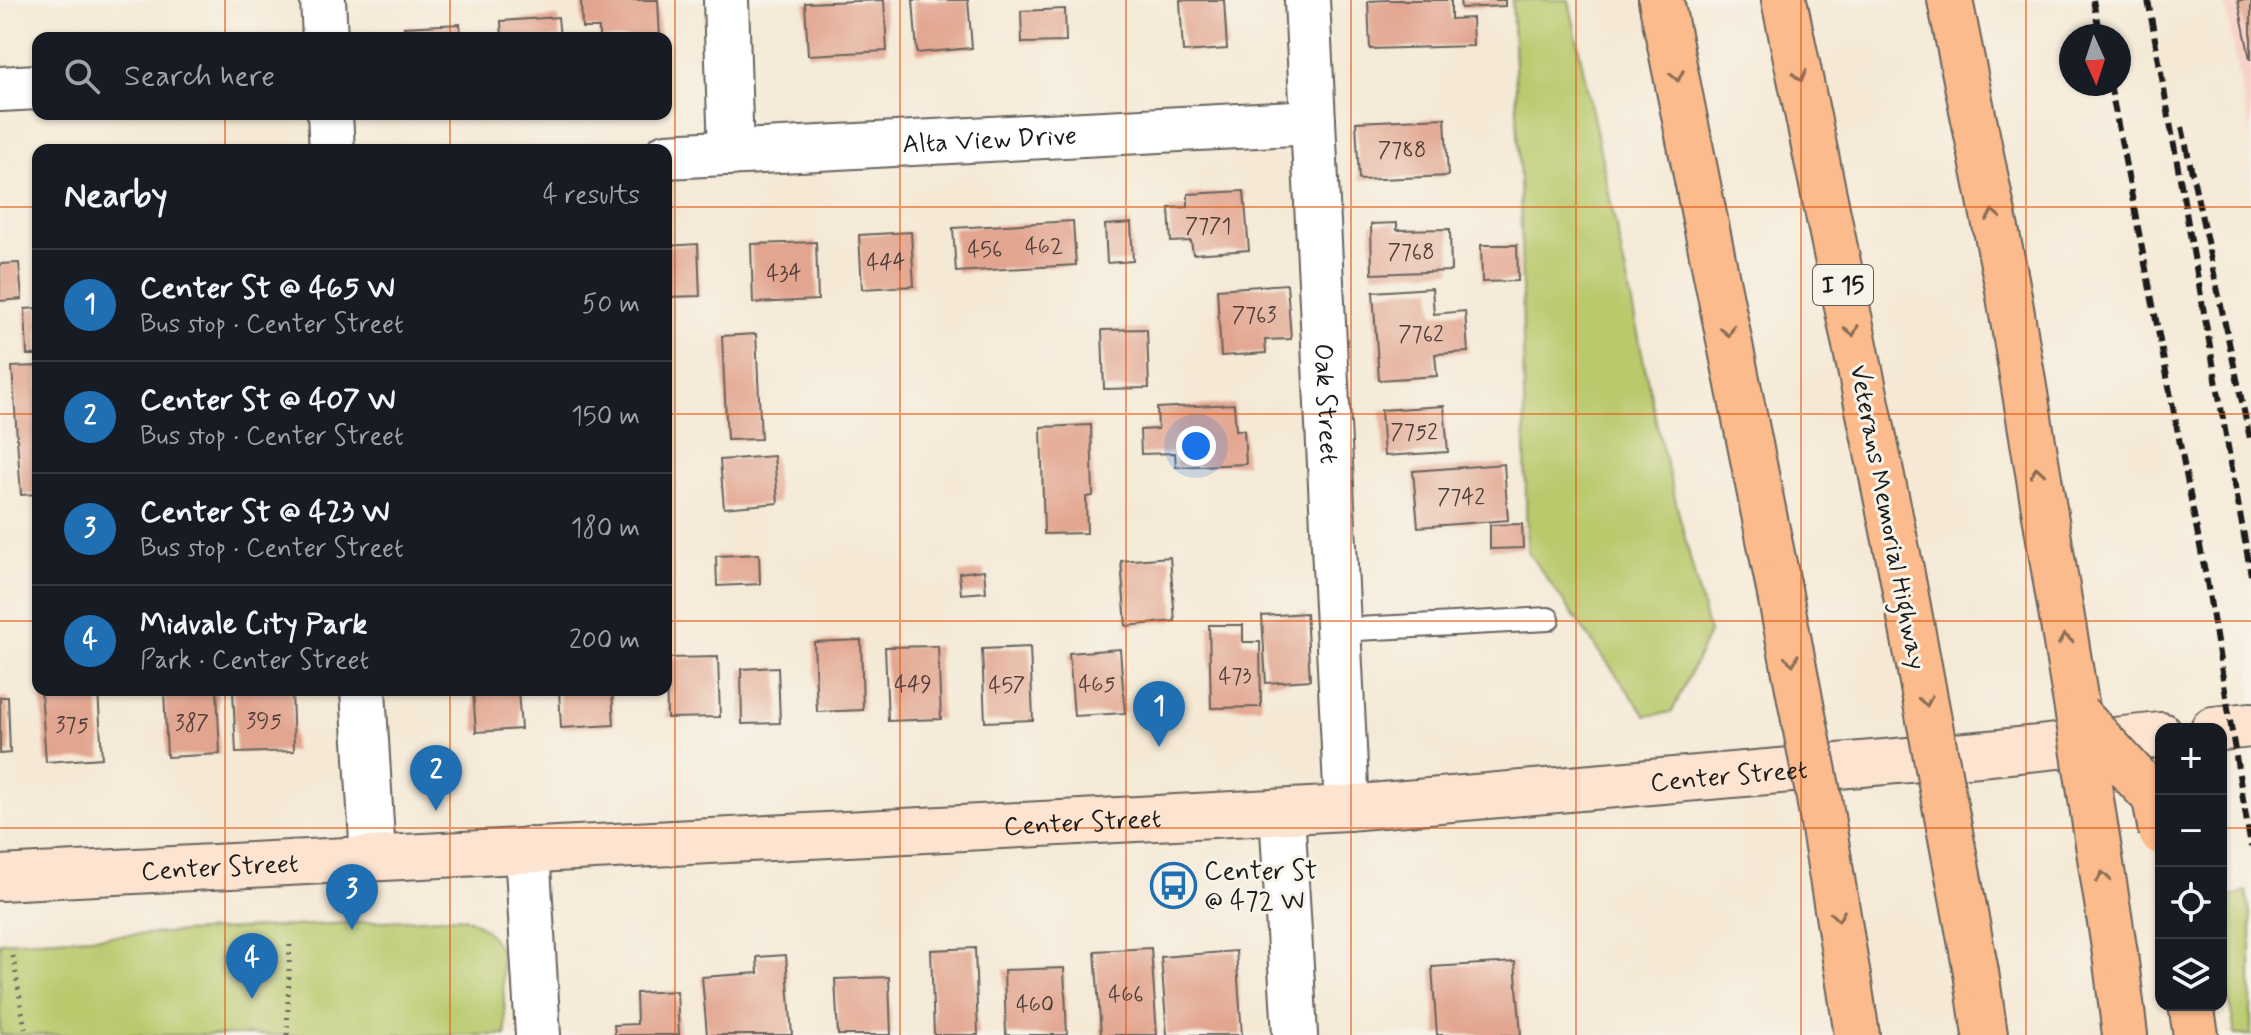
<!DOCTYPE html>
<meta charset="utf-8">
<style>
body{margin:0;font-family:Mynerve,sans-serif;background:#242831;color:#f1f3f6}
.controls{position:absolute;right:24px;bottom:24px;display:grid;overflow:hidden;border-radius:16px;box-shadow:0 2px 6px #0004}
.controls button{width:72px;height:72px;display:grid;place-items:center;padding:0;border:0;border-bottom:2px solid #363941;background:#171b24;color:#f1f3f6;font:40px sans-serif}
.compass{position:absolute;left:2059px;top:24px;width:72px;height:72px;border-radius:50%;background:#171b24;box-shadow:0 2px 6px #0004;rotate:177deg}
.you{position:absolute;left:1196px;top:446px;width:28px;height:28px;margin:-20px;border:6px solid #fff;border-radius:50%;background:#1a73e8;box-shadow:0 0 0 12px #1a73e833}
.badge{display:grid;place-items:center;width:52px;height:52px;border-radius:50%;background:#1f6fb2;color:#fff;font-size:26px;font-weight:700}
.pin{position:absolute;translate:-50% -66px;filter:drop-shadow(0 2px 4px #0008)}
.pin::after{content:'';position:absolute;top:42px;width:28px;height:24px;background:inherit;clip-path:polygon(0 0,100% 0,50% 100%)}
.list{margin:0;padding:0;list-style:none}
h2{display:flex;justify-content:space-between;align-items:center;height:104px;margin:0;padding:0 32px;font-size:34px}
h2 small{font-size:26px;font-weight:400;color:#9ea1a6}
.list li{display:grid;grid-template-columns:52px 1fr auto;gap:24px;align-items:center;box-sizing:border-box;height:112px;padding:0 32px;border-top:2px solid #363941}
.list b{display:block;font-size:30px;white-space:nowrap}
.list p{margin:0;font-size:26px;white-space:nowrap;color:#9ea1a6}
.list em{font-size:26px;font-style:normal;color:#9ea1a6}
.icon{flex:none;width:44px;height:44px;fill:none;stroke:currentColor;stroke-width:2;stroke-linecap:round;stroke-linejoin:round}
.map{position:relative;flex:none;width:2251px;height:1035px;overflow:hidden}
.search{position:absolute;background:#171b24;box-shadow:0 2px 6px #0004;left:32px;top:32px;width:640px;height:88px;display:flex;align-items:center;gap:20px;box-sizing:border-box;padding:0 28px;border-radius:16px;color:#9ea1a6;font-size:30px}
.panel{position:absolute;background:#171b24;box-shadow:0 2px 6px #0004;left:32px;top:144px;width:640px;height:552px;border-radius:16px}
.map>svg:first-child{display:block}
</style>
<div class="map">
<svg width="2251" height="1035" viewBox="0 0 2251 1035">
<rect width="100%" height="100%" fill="#f7f3e8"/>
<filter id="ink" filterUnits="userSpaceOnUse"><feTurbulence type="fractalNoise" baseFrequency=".0125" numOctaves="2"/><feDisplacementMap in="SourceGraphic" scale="16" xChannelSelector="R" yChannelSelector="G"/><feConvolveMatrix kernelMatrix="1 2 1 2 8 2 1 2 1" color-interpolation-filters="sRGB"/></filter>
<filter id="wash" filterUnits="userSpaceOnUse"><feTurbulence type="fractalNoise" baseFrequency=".006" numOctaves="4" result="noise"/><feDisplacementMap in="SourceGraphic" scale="32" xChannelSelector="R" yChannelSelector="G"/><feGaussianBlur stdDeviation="1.8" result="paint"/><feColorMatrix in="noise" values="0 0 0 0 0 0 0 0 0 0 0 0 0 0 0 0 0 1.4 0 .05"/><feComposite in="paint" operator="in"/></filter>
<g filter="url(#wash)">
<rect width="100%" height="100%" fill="#f5e9d6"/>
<!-- built -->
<path fill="#f7d1c7" d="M2224 0H2251V137Z"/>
<!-- green -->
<path fill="#b9c96c" stroke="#6a7244" stroke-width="2" d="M1512 0H1569L1659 435 1709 633 1672 712 1646 716 1527 551 1520 182Z
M2246 891 2251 919V1035H2235L2221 952V900Z
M458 917C480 920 491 934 501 952L506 1035H0V942Z"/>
<g id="blocks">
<!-- building -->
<path fill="#e2a58f" d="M581 0H658L660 38H599V28H582Z
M884 0 887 51 808 55 805 3Z
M913 0H968L972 48 917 53Z
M1180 0H1224L1227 49 1183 52Z
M1387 0H1451V19L1472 18 1473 46 1370 49 1368 1Z
M1460 0H1505V6L1461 8Z
M2238 0H2251V59H2250Z
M1065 9 1066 42 1022 43 1021 11Z
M558 17 560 38H502L501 21Z
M460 24 461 38H405L404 27Z
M1445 118 1448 176 1359 180 1356 122Z
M1244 191 1249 250 1193 254 1191 241 1171 242 1169 208 1188 207V194Z
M1073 221 1076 265 956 272 953 228Z
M1131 223 1133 261 1107 263 1105 225Z
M1397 223V230L1450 229 1451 271 1372 274 1371 224Z
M911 232 914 286 862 289 859 235Z
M816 242 818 300 753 303 751 244Z
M698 244 700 296 666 297V246Z
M1481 245H1517L1518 281 1482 282Z
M19 263 22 299 0 301V264Z
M1287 284 1291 339 1265 340 1266 353 1221 356 1217 289Z
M1432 288 1434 314 1465 311 1468 352 1435 354 1437 376 1379 380 1373 292Z
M38 308V355H27L25 309Z
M1147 329 1149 388 1104 389 1102 330Z
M756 334 761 439 727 440 722 336Z
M38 366V494L21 495 12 367Z
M1234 404 1236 430H1244L1246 464 1176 467 1175 453 1141 454 1140 430 1158 429 1157 408Z
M1444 406 1448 452 1384 456 1381 410Z
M1091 425 1093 496 1086 497 1087 533 1044 534 1041 427Z
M774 456 778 503 724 508 720 460Z
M1504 464 1508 520 1418 527 1413 471Z
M1522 524 1523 548 1490 549V525Z
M759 554 760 584 717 586 716 556Z
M1170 557 1175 621 1126 626 1121 561Z
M984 570 986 592 961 594 959 573Z
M1306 613 1310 680 1266 683 1262 616Z
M1209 625H1243V642H1260L1261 707 1211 708Z
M861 640 863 710 817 712 814 642Z
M938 646 941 719 888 721 885 647Z
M1030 647 1033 720 985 722 982 649Z
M1120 649 1125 713 1074 716 1069 653Z
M718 657 720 717 667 718 666 658Z
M778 667 780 723 742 724 741 669Z
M41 690H98L102 758 46 762Z
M164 690H217L220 754 167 757Z
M233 690H292L294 751 236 753Z
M473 690H518L521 729 476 732Z
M559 690H612L614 725 561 728Z
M0 697H8L10 753 0 754Z
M975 948 978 1035H934L931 950Z
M1151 948 1157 1035H1101L1095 951Z
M1236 951 1242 1035H1167L1161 957Z
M786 955 792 1035H707L702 977 758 973 757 957Z
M1515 962 1521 1035H1437L1432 967Z
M1064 968 1067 1035H1006L1004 970Z
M889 977 891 1035H838L835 979Z
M677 991 679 1035H615L614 1025 637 1024 636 993Z"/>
</g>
</g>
<g filter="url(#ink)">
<use href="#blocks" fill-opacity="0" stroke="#68645d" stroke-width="2"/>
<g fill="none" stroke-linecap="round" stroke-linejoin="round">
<defs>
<path id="lane" d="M1338 630 1548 619"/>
<g id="street">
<path d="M323 0 325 38"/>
<path d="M726 0 731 153"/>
<path id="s1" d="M1307 0 1347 808"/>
<path d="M0 89 38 87"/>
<path d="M330 114 332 150"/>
<path id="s2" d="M666 156 1313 122"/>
<path d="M363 690 373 858"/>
<path d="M1282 812 1295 1035"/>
<path d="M527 850 538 1035"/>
</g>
<g id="secondary">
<path d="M2213 729 2251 725"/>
<path id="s3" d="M0 878 1347 808 1990 753 2161 735"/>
</g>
<path id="highway" d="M1661 0 1778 584
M1784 0 1901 569
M1950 0 2007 284 2078 715
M2115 954 2125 1035
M1976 972 1985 1035
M1849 983 1857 1035
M2191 1005 2196 1035"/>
</defs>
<!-- lane casing -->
<use href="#lane" stroke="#68645d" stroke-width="26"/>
<!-- street casing -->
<use href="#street" stroke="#68645d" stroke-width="48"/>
<!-- secondary casing -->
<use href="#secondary" stroke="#68645d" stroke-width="48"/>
<!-- highway casing -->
<use href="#highway" stroke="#68645d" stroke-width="48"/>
<!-- path -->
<path stroke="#68645d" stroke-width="5" stroke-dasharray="2 6" stroke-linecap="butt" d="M13 956 26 1035
M287 1035 290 940"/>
<!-- lane -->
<use href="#lane" stroke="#fff" stroke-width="22"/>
<!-- street -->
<use href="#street" stroke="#fff" stroke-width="44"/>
<!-- secondary -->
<use href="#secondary" stroke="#fde4d1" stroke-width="44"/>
<!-- highway -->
<use href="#highway" stroke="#fbbb8c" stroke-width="44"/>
<!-- rail -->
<path stroke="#1c1c1c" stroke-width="6" stroke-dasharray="12 6" stroke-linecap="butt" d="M2093 0 2100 36
M2148 0 2251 575
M2110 84 2207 582 2251 847
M2182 127 2251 443"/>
<defs>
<path id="highway-bridge" d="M1901 569 1976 972
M1778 584 1819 798 1849 983
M2078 715 2115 954
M2078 715 2155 798 2161 832"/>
</defs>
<!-- highway-bridge casing -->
<use href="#highway-bridge" stroke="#68645d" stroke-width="48" stroke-linecap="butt"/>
<!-- highway-bridge -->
<use href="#highway-bridge" stroke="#fbbb8c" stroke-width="44"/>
</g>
<!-- one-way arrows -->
<defs><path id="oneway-chevron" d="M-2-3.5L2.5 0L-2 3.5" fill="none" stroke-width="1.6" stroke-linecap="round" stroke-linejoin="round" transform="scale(2)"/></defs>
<g stroke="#8c6c54">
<use href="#oneway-chevron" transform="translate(1677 76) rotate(79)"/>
<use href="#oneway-chevron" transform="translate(1800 76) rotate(78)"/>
<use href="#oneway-chevron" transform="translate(1993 215) rotate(-101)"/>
<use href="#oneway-chevron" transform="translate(1728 331) rotate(79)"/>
<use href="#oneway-chevron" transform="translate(1852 331) rotate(78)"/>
<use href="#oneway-chevron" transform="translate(2037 472) rotate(-99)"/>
<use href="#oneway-chevron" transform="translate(2065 639) rotate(-100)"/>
<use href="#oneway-chevron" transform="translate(1792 660) rotate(79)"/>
<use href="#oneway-chevron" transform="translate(1926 701) rotate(79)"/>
<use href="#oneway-chevron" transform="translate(2103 877) rotate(-99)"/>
<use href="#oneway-chevron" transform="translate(1838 916) rotate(81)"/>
</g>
</g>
<!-- grid -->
<path fill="none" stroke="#de560d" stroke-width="2" stroke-opacity="0.55" d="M225 0V38M450 0V38M675 0V1035M900 0V1035M1126 0V1035M1351 0V1035M1576 0V1035M1801 0V1035M2026 0V1035M225 114V150M450 114V150M0 207H38M666 207H2251M0 414H38M666 414H2251M0 621H38M666 621H2251M225 690V1035M450 690V1035M0 828H2161M2221 828H2251"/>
<!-- icons -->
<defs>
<symbol id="bus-ring" viewBox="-11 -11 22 22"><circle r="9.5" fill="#f7f3e8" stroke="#1f6fb2" stroke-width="1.5"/><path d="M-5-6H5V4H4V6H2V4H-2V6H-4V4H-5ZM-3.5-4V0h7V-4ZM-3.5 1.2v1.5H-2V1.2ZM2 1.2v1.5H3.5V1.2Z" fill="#1f6fb2"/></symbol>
</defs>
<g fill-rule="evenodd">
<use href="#bus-ring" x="1148" y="860" width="51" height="51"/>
</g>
<g text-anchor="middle" stroke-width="6" stroke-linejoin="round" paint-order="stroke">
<!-- number labels -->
<g font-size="22" fill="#4e3e39">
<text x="1402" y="157">7788</text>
<text x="1208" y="233">7771</text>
<text x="1044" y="253">462</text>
<text x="985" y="256">456</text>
<text x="1411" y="259">7768</text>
<text x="886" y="269">444</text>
<text x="784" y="280">434</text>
<text x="1254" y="322">7763</text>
<text x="1421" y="341">7762</text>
<text x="1414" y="439">7752</text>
<text x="1461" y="504">7742</text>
<text x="1235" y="683">473</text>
<text x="913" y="691">449</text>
<text x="1097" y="691">465</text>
<text x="1007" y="692">457</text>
<text x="264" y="728">395</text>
<text x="192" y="730">387</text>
<text x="72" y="732">375</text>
<text x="1126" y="1001">466</text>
<text x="1035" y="1011">460</text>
</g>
<!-- shield labels -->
<rect fill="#f7f3e8" stroke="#5e5c59" stroke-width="2" x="1813" y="265" width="60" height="40" rx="6"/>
<g font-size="24" font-weight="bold" fill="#1c1c1c">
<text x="1843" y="293">I 15</text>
</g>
<!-- street labels -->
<g font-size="26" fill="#1c1c1c" stroke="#f7f3e8">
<text dy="9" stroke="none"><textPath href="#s2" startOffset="324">Alta View Drive</textPath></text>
<text dy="9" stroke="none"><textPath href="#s1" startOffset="404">Oak Street</textPath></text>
<text transform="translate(1889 517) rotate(79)" y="9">Veterans Memorial Highway</text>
<text dy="9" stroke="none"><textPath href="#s3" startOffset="1732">Center Street</textPath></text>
<text dy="9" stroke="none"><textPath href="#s3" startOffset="1084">Center Street</textPath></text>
<text dy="9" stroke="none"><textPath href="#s3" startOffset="220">Center Street</textPath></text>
</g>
<!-- poi labels -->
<g font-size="26" fill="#1c1c1c" stroke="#f7f3e8" text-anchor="start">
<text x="1204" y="879">Center St<tspan x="1204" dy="30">@ 472 W</tspan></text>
</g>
</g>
</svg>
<div class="controls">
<button>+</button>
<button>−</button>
<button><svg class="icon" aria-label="locate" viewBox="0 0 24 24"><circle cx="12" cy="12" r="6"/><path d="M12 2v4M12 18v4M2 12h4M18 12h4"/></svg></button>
<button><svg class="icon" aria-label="layers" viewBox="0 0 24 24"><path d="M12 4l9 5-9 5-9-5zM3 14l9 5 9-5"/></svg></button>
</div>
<svg class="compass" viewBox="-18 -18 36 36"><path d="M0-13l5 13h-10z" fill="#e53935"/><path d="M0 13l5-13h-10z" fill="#9ea1a6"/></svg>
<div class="you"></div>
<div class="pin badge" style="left:1159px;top:747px">1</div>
<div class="pin badge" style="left:436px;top:811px">2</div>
<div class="pin badge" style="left:352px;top:930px">3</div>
<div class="pin badge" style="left:252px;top:999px">4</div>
<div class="search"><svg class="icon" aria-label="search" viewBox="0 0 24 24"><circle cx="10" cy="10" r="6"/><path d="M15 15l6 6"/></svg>Search here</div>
<section class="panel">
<h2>Nearby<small>4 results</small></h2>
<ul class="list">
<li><span class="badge">1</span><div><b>Center St @ 465 W</b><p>Bus stop · Center Street</p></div><em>50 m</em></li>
<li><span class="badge">2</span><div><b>Center St @ 407 W</b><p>Bus stop · Center Street</p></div><em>150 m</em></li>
<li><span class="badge">3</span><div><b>Center St @ 423 W</b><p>Bus stop · Center Street</p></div><em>180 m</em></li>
<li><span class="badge">4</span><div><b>Midvale City Park</b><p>Park · Center Street</p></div><em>200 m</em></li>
</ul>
</section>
</div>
